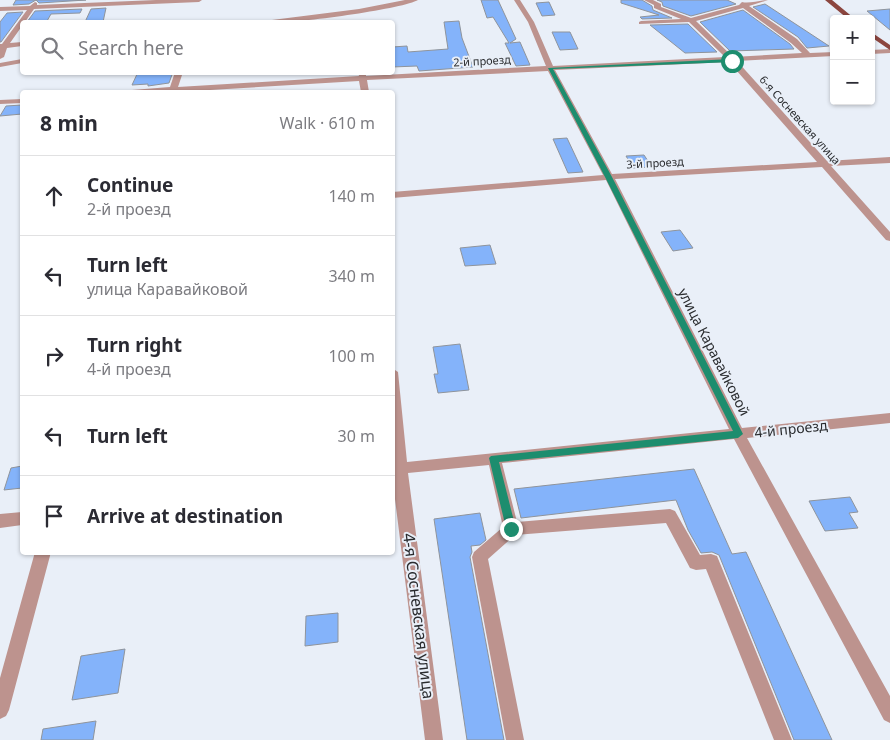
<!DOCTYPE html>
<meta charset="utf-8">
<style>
body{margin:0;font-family:"Noto Sans",sans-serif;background:#f7f7f7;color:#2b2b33}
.controls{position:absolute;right:15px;top:15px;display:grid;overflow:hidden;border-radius:5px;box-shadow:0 1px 4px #0004}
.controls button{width:45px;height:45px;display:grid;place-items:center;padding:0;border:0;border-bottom:1px solid #e1e1e2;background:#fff;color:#2b2b33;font:25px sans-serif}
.stop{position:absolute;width:15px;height:15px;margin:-11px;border:4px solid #1d8d6e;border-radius:50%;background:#fff}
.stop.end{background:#1d8d6e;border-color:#fff;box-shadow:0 1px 5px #0008}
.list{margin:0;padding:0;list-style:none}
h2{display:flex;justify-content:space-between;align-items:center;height:65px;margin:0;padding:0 20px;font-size:21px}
h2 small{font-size:16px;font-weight:400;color:#7c7c81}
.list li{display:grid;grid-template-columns:32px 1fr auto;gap:15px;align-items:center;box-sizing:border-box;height:80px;padding:0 20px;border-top:1px solid #e1e1e2}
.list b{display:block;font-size:19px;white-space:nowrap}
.list p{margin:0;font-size:16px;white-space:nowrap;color:#7c7c81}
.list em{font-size:16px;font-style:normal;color:#7c7c81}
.icon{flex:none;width:28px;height:28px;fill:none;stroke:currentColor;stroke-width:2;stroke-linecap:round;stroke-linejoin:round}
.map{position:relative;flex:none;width:890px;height:740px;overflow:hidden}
.search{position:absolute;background:#fff;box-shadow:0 1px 4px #0004;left:20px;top:20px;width:375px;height:55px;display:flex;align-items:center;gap:12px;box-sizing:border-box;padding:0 18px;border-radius:5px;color:#7c7c81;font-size:19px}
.panel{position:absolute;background:#fff;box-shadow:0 1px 4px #0004;left:20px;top:90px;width:375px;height:465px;border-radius:5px}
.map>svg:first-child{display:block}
</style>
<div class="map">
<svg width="890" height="740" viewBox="0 0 890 740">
<rect width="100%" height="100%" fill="#e9eff8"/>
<!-- building -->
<path fill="#84b3fa" stroke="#8f949b" d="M16 0H86L39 3 36 0 29 4 13 5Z
M481 0H498L516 39 510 43 520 42 530 65 516 66 515 64 505 43H509L493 17 487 18Z
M621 0H642L652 6 653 10 672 18 642 19 640 17 659 15 621 3Z
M657 0H727L736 4 691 16 663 6 662 2Z
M549 2 555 15 542 16 536 3Z
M765 4 829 46 807 48 798 37 753 7Z
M106 8 103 22H85L91 9Z
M82 9 80 13 51 14 47 21 27 22 35 11Z
M890 9V30L867 11Z
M743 10 790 44 794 49 730 51 700 22Z
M23 12 1 42H0V22L7 13Z
M459 21 462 38 473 67 419 71 417 66 392 67V47L407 46 408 52 448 49 444 22Z
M688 24 717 52 685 53 650 25Z
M552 32H570L578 49 560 50Z
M138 72H173L169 83 148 86V84L132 85Z
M22 105V114L0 116 6 106Z
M567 138 583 172 568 173 553 139Z
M644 155 652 167 633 168 626 156Z
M680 230 693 248 673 251 661 232Z
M490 245 496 264 465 266 460 248Z
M460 344 469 390 438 393 434 374H438L433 347Z
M22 466V488L4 490 11 468Z
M694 469 732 554 746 552 832 740H794L719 555 712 552 701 553 688 530 676 500 521 518 514 489Z
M850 497 858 512 849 513 858 528 825 531 809 501Z
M480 513 486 540 480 545 471 546 472 552 470 557 504 740H467L434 519Z
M338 613V642L305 646 306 616Z
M125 649 118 693 72 700 81 656Z
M96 721 93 740H41L43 729Z"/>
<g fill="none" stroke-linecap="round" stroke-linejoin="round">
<!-- minor -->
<path fill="#bd938e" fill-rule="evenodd" d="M156 0H202L199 2 34 9 25 22H22V26L10 43 22 42V46L7 48 4 57 0 59V44H2L27 10 0 11V7L30 6 35 2 37 3V5Z
M405 0H418C403 9 288 25 269 22L272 20 359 9Z
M514 0H520L534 22 553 66 725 57 689 22 639 24V22L641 21 681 19 654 8V5L644 0H653L661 4V7L691 18 739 5 742 2C749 4 760 0 768 0L749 6 797 39 810 53 834 52V56L737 61 827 161 890 157V163L831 166 890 232V241L886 240 822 167 615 179 742 428 890 413V423L747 438 890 696V723L884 720 734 439 502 463 517 522 670 509 675 511 700 555 711 554 717 556 792 740H774L706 569 696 570 690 568 666 523 515 535 488 559 524 740H506L472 557 474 552 503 527 489 465 408 473 443 740H425L392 475V368L398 372 407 462 729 429 606 180 392 198V192L603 175 548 71 367 80 369 92H361L359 81 177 92H128L132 90 170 87 175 72H183L178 87 359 76 358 72H366V76L546 66 528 22ZM743 8 791 43 802 53 733 57 696 21ZM729 62 817 162 612 174 555 70Z
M890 49V53L871 54V50Z
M22 59V63L0 67V63Z
M22 99V103L0 104V100Z
M22 512V525L0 528V514Z
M35 552H51L9 710 6 716 0 719V678Z"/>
<!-- major -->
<path fill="#8c463f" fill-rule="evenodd" d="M825 0H832L855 19H848Z
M871 32 890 45V50L871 37Z"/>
</g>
<!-- route -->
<path fill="#1d8d6e" d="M732 59 734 62 553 69 612 177 743 434 738 438 499 462 516 529 514 532H507L489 458 491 456 733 431 605 177 548 68Z"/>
<g text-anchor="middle" stroke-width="4" stroke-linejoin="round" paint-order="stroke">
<!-- far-street labels -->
<g font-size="11" fill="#292b2e" stroke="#e9eff8">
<text transform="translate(482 61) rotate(-3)" y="4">2-й проезд</text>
<text transform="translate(800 120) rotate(48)" y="4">6-я Сосневская улица</text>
<text transform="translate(655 163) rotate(-3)" y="4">3-й проезд</text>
</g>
<!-- street labels -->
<g font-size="14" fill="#292b2e" stroke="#e9eff8">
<text transform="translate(714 352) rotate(63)" y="5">улица Каравайковой</text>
<text transform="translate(791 429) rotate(-6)" y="5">4-й проезд</text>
</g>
<!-- near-street labels -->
<g font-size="16" fill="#292b2e" stroke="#e9eff8">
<text transform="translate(419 616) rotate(83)" y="6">4-я Сосневская улица</text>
</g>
</g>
</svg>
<div class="controls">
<button>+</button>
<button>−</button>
</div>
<div class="stop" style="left:732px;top:61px"></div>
<div class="stop end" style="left:511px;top:529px"></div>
<div class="search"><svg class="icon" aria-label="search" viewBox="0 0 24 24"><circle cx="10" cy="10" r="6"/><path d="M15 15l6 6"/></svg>Search here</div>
<section class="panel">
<h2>8 min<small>Walk · 610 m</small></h2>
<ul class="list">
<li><svg class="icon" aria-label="ahead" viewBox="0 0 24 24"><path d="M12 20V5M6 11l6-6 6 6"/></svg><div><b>Continue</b><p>2-й проезд</p></div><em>140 m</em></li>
<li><svg class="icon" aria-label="left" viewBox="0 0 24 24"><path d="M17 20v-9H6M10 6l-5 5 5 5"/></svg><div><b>Turn left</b><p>улица Каравайковой</p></div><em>340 m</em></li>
<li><svg class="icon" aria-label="right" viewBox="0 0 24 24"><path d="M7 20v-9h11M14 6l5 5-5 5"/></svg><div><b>Turn right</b><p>4-й проезд</p></div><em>100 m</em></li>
<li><svg class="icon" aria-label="left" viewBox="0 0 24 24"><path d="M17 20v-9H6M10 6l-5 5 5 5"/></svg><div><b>Turn left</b></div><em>30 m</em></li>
<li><svg class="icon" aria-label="arrive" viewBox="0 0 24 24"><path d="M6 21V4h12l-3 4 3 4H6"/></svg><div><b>Arrive at destination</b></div></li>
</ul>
</section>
</div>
